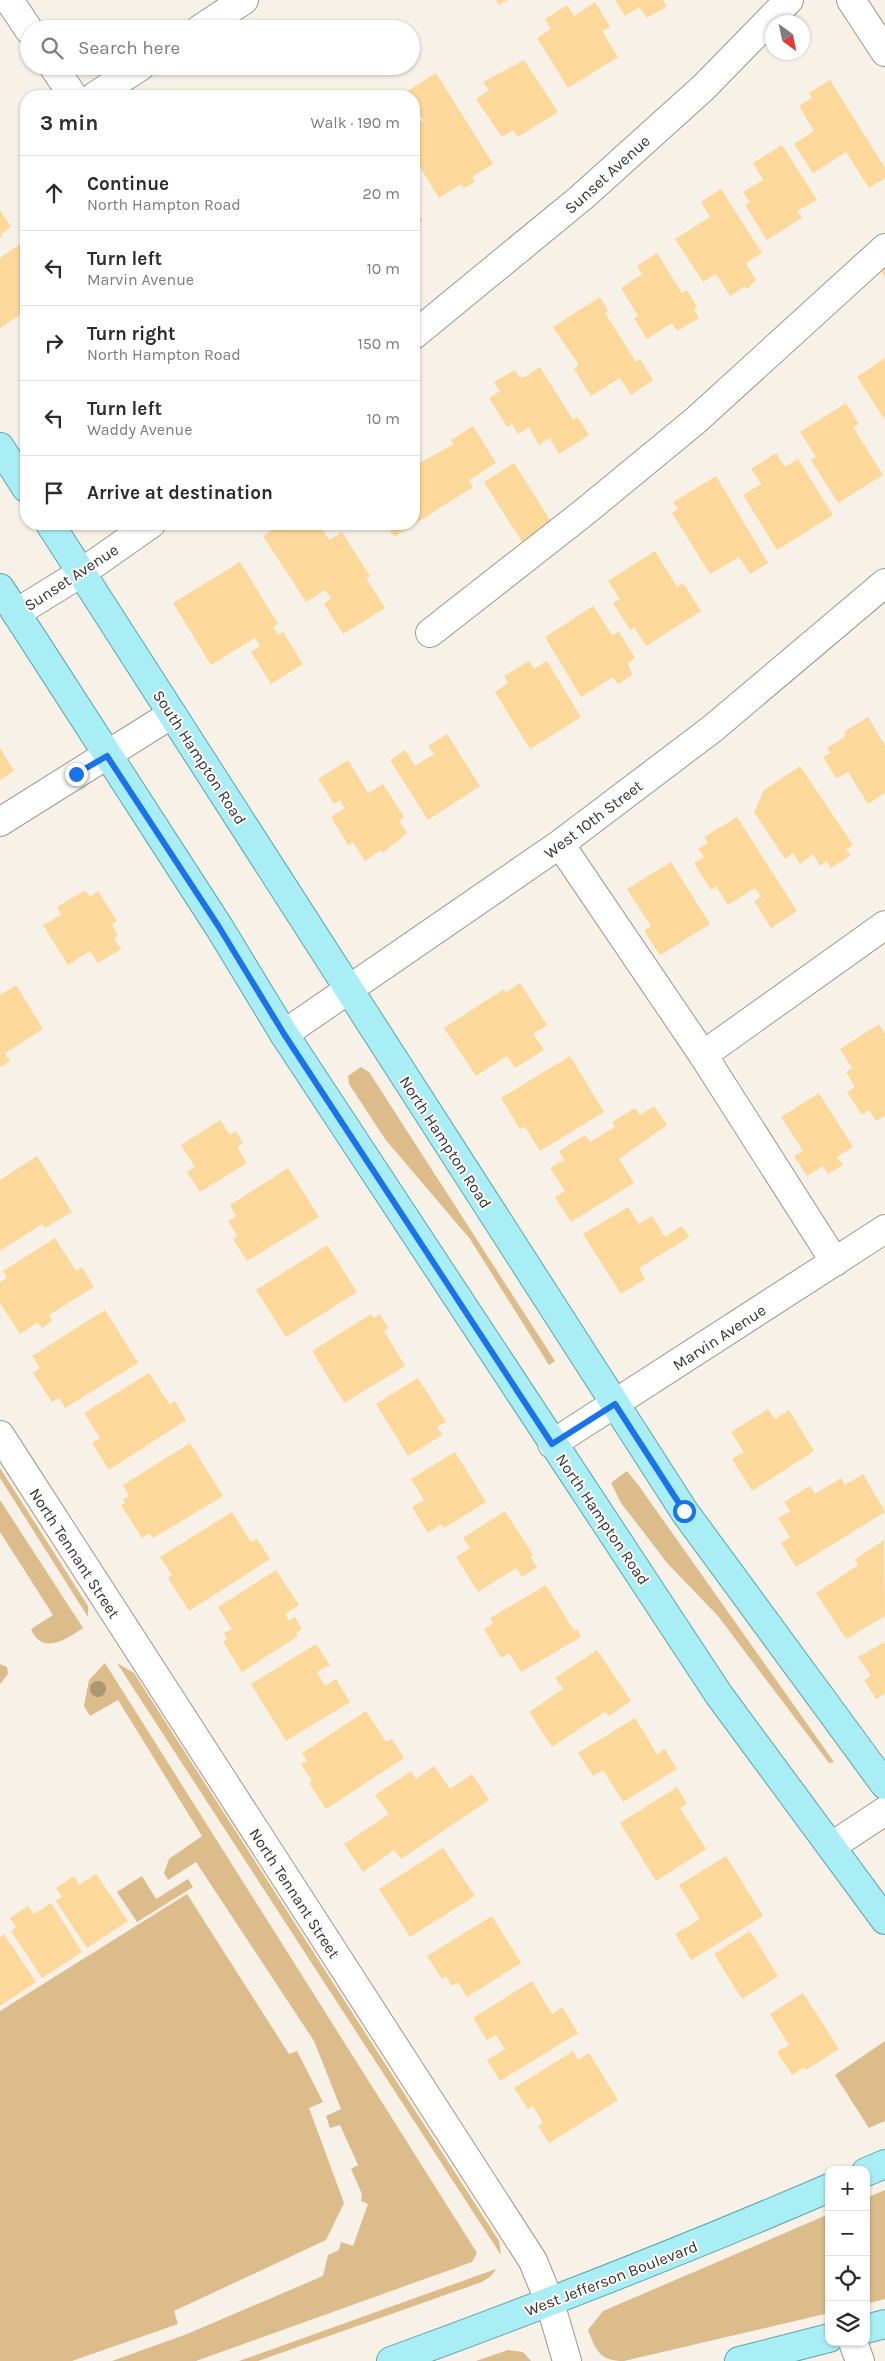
<!DOCTYPE html>
<meta charset="utf-8">
<style>
body{margin:0;font-family:Karla,sans-serif;background:#f7f7f7;color:#2b2b33}
.controls{position:absolute;right:15px;bottom:15px;display:grid;overflow:hidden;border-radius:10px;box-shadow:0 1px 4px #0004}
.controls button{width:45px;height:45px;display:grid;place-items:center;padding:0;border:0;border-bottom:1px solid #e1e1e2;background:#fff;color:#2b2b33;font:25px sans-serif}
.compass{position:absolute;left:765px;top:15px;width:45px;height:45px;border-radius:50%;background:#fff;box-shadow:0 1px 4px #0004;rotate:147deg}
.stop{position:absolute;width:15px;height:15px;margin:-11px;border:4px solid #1a73e8;border-radius:50%;background:#fff}
.stop.end{background:#1a73e8;border-color:#fff;box-shadow:0 1px 5px #0008}
.list{margin:0;padding:0;list-style:none}
h2{display:flex;justify-content:space-between;align-items:center;height:65px;margin:0;padding:0 20px;font-size:21px}
h2 small{font-size:16px;font-weight:400;color:#7c7c81}
.list li{display:grid;grid-template-columns:32px 1fr auto;gap:15px;align-items:center;box-sizing:border-box;height:75px;padding:0 20px;border-top:1px solid #e1e1e2}
.list b{display:block;font-size:19px;white-space:nowrap}
.list p{margin:0;font-size:16px;white-space:nowrap;color:#7c7c81}
.list em{font-size:16px;font-style:normal;color:#7c7c81}
.icon{flex:none;width:28px;height:28px;fill:none;stroke:currentColor;stroke-width:2;stroke-linecap:round;stroke-linejoin:round}
.map{position:relative;flex:none;width:885px;height:2361px;overflow:hidden}
.search{position:absolute;background:#fff;box-shadow:0 1px 4px #0004;left:20px;top:20px;width:400px;height:55px;display:flex;align-items:center;gap:12px;box-sizing:border-box;padding:0 18px;border-radius:28px;color:#7c7c81;font-size:19px}
.panel{position:absolute;background:#fff;box-shadow:0 1px 4px #0004;left:20px;top:90px;width:400px;height:440px;border-radius:20px}
.map>svg:first-child{display:block}
</style>
<div class="map">
<svg width="885" height="2361" viewBox="0 0 885 2361">
<rect width="100%" height="100%" fill="#f8f1e7"/>
<!-- green -->
<path fill="#dbbc8a" d="M361 1067 369 1072 555 1361 549 1365 470 1239 385 1139 349 1084 348 1076Z
M0 1468 88 1606V1617L0 1478Z
M627 1471 639 1486 834 1762 829 1763 718 1616 668 1564 621 1503 611 1483Z
M0 1500 83 1628C67 1639 42 1656 31 1629L53 1615 0 1532Z
M105 1663 477 2253 472 2262 196 2361H112L187 2334 323 2276 328 2255 339 2250 341 2242 353 2246 368 2204 361 2201 362 2194 351 2169 358 2165 340 2125 330 2128 326 2116 341 2109 314 2041 196 1862 168 1880 164 1873 169 1859 202 1836 118 1700 90 1716 84 1706 89 1680Z
M117 1663 134 1673 499 2241 501 2255Z
M0 1664 7 1667 8 1674 0 1684Z
M142 1876 156 1899 188 1879 193 1887 137 1922 117 1892Z
M187 1894 289 2054 297 2051 323 2102 309 2108 344 2203 326 2240 174 2311 178 2324 72 2361H0V2011Z
M885 2041V2121L869 2128 835 2075Z
M885 2190V2299L866 2304V2198Z
M829 2214V2313L624 2361C600 2361 596 2351 588 2330L603 2311Z
M496 2269 491 2276 482 2282 258 2361H239Z
M508 2350 523 2352 531 2361H476Z"/>
<!-- building -->
<path fill="#fdd89b" d="M496 0H508L499 5Z
M615 0H663L667 6 647 18 639 7 625 16Z
M595 2 610 27 602 31 618 57 568 88 537 38 551 29 545 19 567 5 574 16Z
M524 60 558 112 518 137 513 130 502 137 476 99 489 90 483 82Z
M436 73 493 164 472 177 475 182 464 188 461 184 439 198 414 158V144L419 140 414 133V127L423 120 414 105V96H408L406 92Z
M830 80 885 168V178L869 188 846 152 813 173 794 144 814 131 799 106 812 98 809 93Z
M782 145 817 200 797 211 802 218 767 240 745 205 750 202 743 192 763 180 753 163Z
M721 189 762 253 746 263 756 280 747 289 745 286 730 296 716 274 703 282 675 239 710 217 701 202Z
M414 208 422 221 414 226Z
M0 210 11 227 1 234 3 237 0 238Z
M26 240V311L0 328V258Z
M657 253 682 293 687 290 697 307 694 310 699 318 677 331 672 323 647 339 634 318 638 316 621 288 642 274 637 266Z
M885 257V277L876 265Z
M600 297 608 311 605 313 636 362 640 359 653 380 631 395 620 378 591 396 574 369 579 365 553 327Z
M885 358V420L857 377Z
M540 367 573 420 578 417 589 435 559 454 550 438 539 445 529 427 518 434 512 424 507 427 489 398 500 391 494 382 515 370 519 377H525Z
M846 403 859 424 853 427 883 475 838 503 811 460 816 457 800 432Z
M473 426 496 463 469 480 473 487 394 537 386 524H414V466L454 444 451 440Z
M776 453 785 467 798 459 833 515 777 550 743 495 761 484 751 469Z
M514 463 552 523 522 542 484 482Z
M716 476 768 563 750 574 739 557 710 574 672 513 678 509 673 502Z
M281 524H319L329 540 342 532 370 576 366 578 385 608 343 634 324 604 331 598 325 590 306 602 263 536Z
M655 551 677 587 683 583 701 611 646 646 634 627 630 630 613 603 620 599 608 581Z
M240 562 278 624 273 627 278 635 283 632 303 664 271 684 251 652 260 646 255 638 211 665 173 603Z
M593 606 612 635 619 632 635 658 628 663 632 675 618 684 613 677 581 697 545 637Z
M529 661 534 669 547 661 581 717 530 749 495 692 508 683 504 676Z
M868 717 885 746V793L868 804 848 772 836 778 823 757 830 753 827 748 846 736 844 732Z
M447 734 480 786 428 820 390 760 405 750 415 766 434 754 428 746Z
M0 748 14 771 0 780Z
M348 760 368 793 383 784 404 817 399 821 407 833 383 853 381 850 365 861 353 842 348 845 331 817 345 808 340 800 334 804 318 779Z
M800 766 853 845 846 849 851 855 831 868 827 861 820 866 813 854 800 864 793 853 785 859 754 812 764 790Z
M737 817 797 911 771 928 754 901 761 897 755 888 728 905 716 886 711 890 694 863 704 857 698 849 708 843 704 837Z
M671 862 710 924 660 955 644 931 651 926 627 889Z
M85 890 90 897 98 891 117 921 112 924 118 936 114 938 121 949 98 963 90 951 68 965 43 925 61 915 57 907Z
M520 983 547 1025 533 1034 544 1050 515 1068 507 1056 476 1076 444 1028 504 989 506 993Z
M16 985 43 1029 5 1053 10 1061 0 1067V995Z
M879 1024 885 1034V1116L876 1121 869 1110 862 1115 847 1092 855 1087 846 1072 852 1068 840 1049Z
M570 1056 604 1112 540 1151 525 1127 520 1129 501 1098Z
M819 1093 853 1147 837 1157 843 1165 828 1174 823 1166 807 1176 794 1156 803 1151 781 1117Z
M654 1106 667 1125 619 1159 634 1183 571 1222 555 1197 565 1191 550 1168 564 1160 559 1151 585 1135 590 1142 615 1127 612 1122 635 1108 640 1115Z
M220 1120 230 1135 236 1131 243 1143 237 1147 247 1163 200 1192 187 1172 195 1167 181 1145Z
M37 1156 72 1212 45 1228 42 1224 0 1251V1180Z
M288 1168 319 1217 247 1261 233 1239 237 1236 228 1221 236 1216 230 1205Z
M628 1207 639 1224 652 1216 665 1237 682 1226 689 1237 639 1268 645 1279 621 1294 583 1234Z
M55 1238 76 1271 82 1267 94 1287 49 1315 52 1321 42 1328 38 1322 20 1334 0 1303V1282L7 1278 3 1271Z
M327 1245 357 1292 286 1337 256 1290Z
M105 1310 138 1363 65 1408 59 1398 52 1402 33 1373 40 1368 32 1356Z
M371 1314 374 1318 380 1314 388 1328 384 1331 405 1366 344 1403 312 1351Z
M149 1373 170 1405 175 1401 186 1420 109 1470 92 1443 100 1438 84 1413Z
M418 1378 446 1422 437 1427 442 1435 408 1456 376 1404Z
M768 1409 775 1419 789 1410 814 1451 752 1491 732 1459 744 1452 731 1432Z
M190 1443 223 1496 153 1538 150 1533 142 1538 121 1505 125 1503 123 1499 129 1496 123 1485Z
M455 1452 486 1502 444 1528 441 1524 428 1533 412 1507 424 1500 411 1479Z
M863 1474 885 1512 796 1567 781 1543 790 1537 778 1518 790 1511 784 1502 810 1486 815 1494 841 1478 845 1485Z
M505 1511 533 1555 530 1557 537 1567 522 1577 516 1568 478 1592 456 1557 470 1548 463 1538Z
M232 1512 251 1542 257 1539 270 1559 189 1611 168 1578 172 1575 160 1557Z
M884 1540 885 1616 846 1639 816 1593 858 1565 855 1559Z
M276 1570 299 1605 285 1614 289 1621 295 1617 302 1629 296 1633 298 1636 242 1672 223 1642 227 1639 224 1633 232 1629 218 1607Z
M546 1585 574 1631 577 1629 581 1637 521 1672 509 1653 501 1658 484 1629 493 1623 490 1618Z
M885 1642V1694L876 1699 864 1680 871 1676 858 1657Z
M316 1644 330 1665 317 1672 325 1686 336 1679 350 1702 286 1741 251 1684Z
M597 1650 631 1701 609 1716 605 1712 552 1747 529 1712 563 1689 555 1678Z
M366 1711 386 1742 392 1739 404 1758 326 1809 309 1783 312 1781 301 1764 307 1761 302 1753Z
M635 1718 657 1754 665 1749 677 1769 623 1802 603 1770 593 1776 578 1753Z
M434 1766 450 1789 472 1774 489 1800 401 1859 394 1850 363 1872 344 1844 389 1814 375 1795 411 1771 416 1779Z
M677 1787 687 1804 680 1808 706 1849 656 1881 620 1823Z
M443 1848 475 1896 410 1937 379 1889Z
M726 1856 763 1916 691 1960 675 1934 700 1919 679 1885Z
M96 1874 128 1921 87 1948 56 1901 62 1897 56 1888 74 1876 79 1885Z
M51 1903 82 1952 42 1978 11 1931 16 1927 10 1918 28 1906 34 1914Z
M492 1916 521 1963 467 1997 458 1982 452 1986 446 1976 442 1979 427 1956Z
M750 1931 778 1976 742 1999 714 1954Z
M4 1934 36 1982 0 2006V1937Z
M532 1981 552 2014 562 2007 578 2033 500 2081 487 2060 505 2049 496 2035 487 2040 473 2018Z
M803 1993 839 2049 806 2070 804 2067 792 2075 777 2052 789 2045 770 2014Z
M573 2051 578 2060 589 2053 618 2100 549 2143 538 2126 543 2123 533 2106 528 2109 514 2088Z"/>
<g fill="none" stroke-linecap="round" stroke-linejoin="round">
<defs>
<path id="minor" d="M9 0 29 30
M851 0 885 52
M200 29 244 0
M53 66 73 96
M95 96 141 66
M414 335 582 197 704 87 789 0
M16 613 81 573 151 524
M430 633 582 514 695 421 885 248
M0 822 172 714
M560 844 703 1055 835 1262
M284 1034 560 844 712 729 885 583
M703 1055 885 925
M0 1435 533 2261 550 2303 567 2361
M552 1444 885 1229
M832 1846 885 1811
M853 2342 860 2361"/>
<path id="major" d="M0 447 26 488
M50 524 684 1511 885 1785
M0 588 219 927 284 1034 719 1695 885 1920
M866 2172 885 2164
M866 2329 885 2324
M391 2361C539 2307 685 2250 829 2188
M739 2361 829 2338"/>
</defs>
<!-- minor casing -->
<use href="#minor" stroke="#9e988e" stroke-width="30"/>
<!-- major casing -->
<use href="#major" stroke="#5ca5ab" stroke-width="30"/>
<!-- minor -->
<use href="#minor" stroke="#fff" stroke-width="28"/>
<!-- major -->
<use href="#major" stroke="#aaeef5" stroke-width="28"/>
</g>
<!-- trees -->
<circle fill="#ab9771" cx="98" cy="1689" r="8"/>
<g fill="none" stroke-linecap="round" stroke-linejoin="round">
<!-- route -->
<path stroke="#1a73e8" stroke-width="6" d="M76 774 107 756 219 927 284 1034 552 1444 615 1404 684 1511"/>
</g>
<g text-anchor="middle" stroke-width="4" stroke-linejoin="round" paint-order="stroke">
<!-- street labels -->
<g font-size="16" fill="#36332f" stroke="#fff">
<text transform="translate(607 174) rotate(-42)" y="6">Sunset Avenue</text>
<text transform="translate(71 577) rotate(-33)" y="6">Sunset Avenue</text>
<text transform="translate(200 757) rotate(57)" y="6">South Hampton Road</text>
<text transform="translate(593 819) rotate(-37)" y="6">West 10th Street</text>
<text transform="translate(446 1142) rotate(57)" y="6">North Hampton Road</text>
<text transform="translate(719 1337) rotate(-33)" y="6">Marvin Avenue</text>
<text transform="translate(603 1519) rotate(56)" y="6">North Hampton Road</text>
<text transform="translate(75 1553) rotate(57)" y="6">North Tennant Street</text>
<text transform="translate(295 1893) rotate(57)" y="6">North Tennant Street</text>
<text transform="translate(611 2278) rotate(-21)" y="6">West Jefferson Boulevard</text>
</g>
</g>
</svg>
<div class="controls">
<button>+</button>
<button>−</button>
<button><svg class="icon" aria-label="locate" viewBox="0 0 24 24"><circle cx="12" cy="12" r="6"/><path d="M12 2v4M12 18v4M2 12h4M18 12h4"/></svg></button>
<button><svg class="icon" aria-label="layers" viewBox="0 0 24 24"><path d="M12 4l9 5-9 5-9-5zM3 14l9 5 9-5"/></svg></button>
</div>
<svg class="compass" viewBox="-18 -18 36 36"><path d="M0-13l5 13h-10z" fill="#e53935"/><path d="M0 13l5-13h-10z" fill="#7c7c81"/></svg>
<div class="stop" style="left:684px;top:1511px"></div>
<div class="stop end" style="left:76px;top:774px"></div>
<div class="search"><svg class="icon" aria-label="search" viewBox="0 0 24 24"><circle cx="10" cy="10" r="6"/><path d="M15 15l6 6"/></svg>Search here</div>
<section class="panel">
<h2>3 min<small>Walk · 190 m</small></h2>
<ul class="list">
<li><svg class="icon" aria-label="ahead" viewBox="0 0 24 24"><path d="M12 20V5M6 11l6-6 6 6"/></svg><div><b>Continue</b><p>North Hampton Road</p></div><em>20 m</em></li>
<li><svg class="icon" aria-label="left" viewBox="0 0 24 24"><path d="M17 20v-9H6M10 6l-5 5 5 5"/></svg><div><b>Turn left</b><p>Marvin Avenue</p></div><em>10 m</em></li>
<li><svg class="icon" aria-label="right" viewBox="0 0 24 24"><path d="M7 20v-9h11M14 6l5 5-5 5"/></svg><div><b>Turn right</b><p>North Hampton Road</p></div><em>150 m</em></li>
<li><svg class="icon" aria-label="left" viewBox="0 0 24 24"><path d="M17 20v-9H6M10 6l-5 5 5 5"/></svg><div><b>Turn left</b><p>Waddy Avenue</p></div><em>10 m</em></li>
<li><svg class="icon" aria-label="arrive" viewBox="0 0 24 24"><path d="M6 21V4h12l-3 4 3 4H6"/></svg><div><b>Arrive at destination</b></div></li>
</ul>
</section>
</div>
